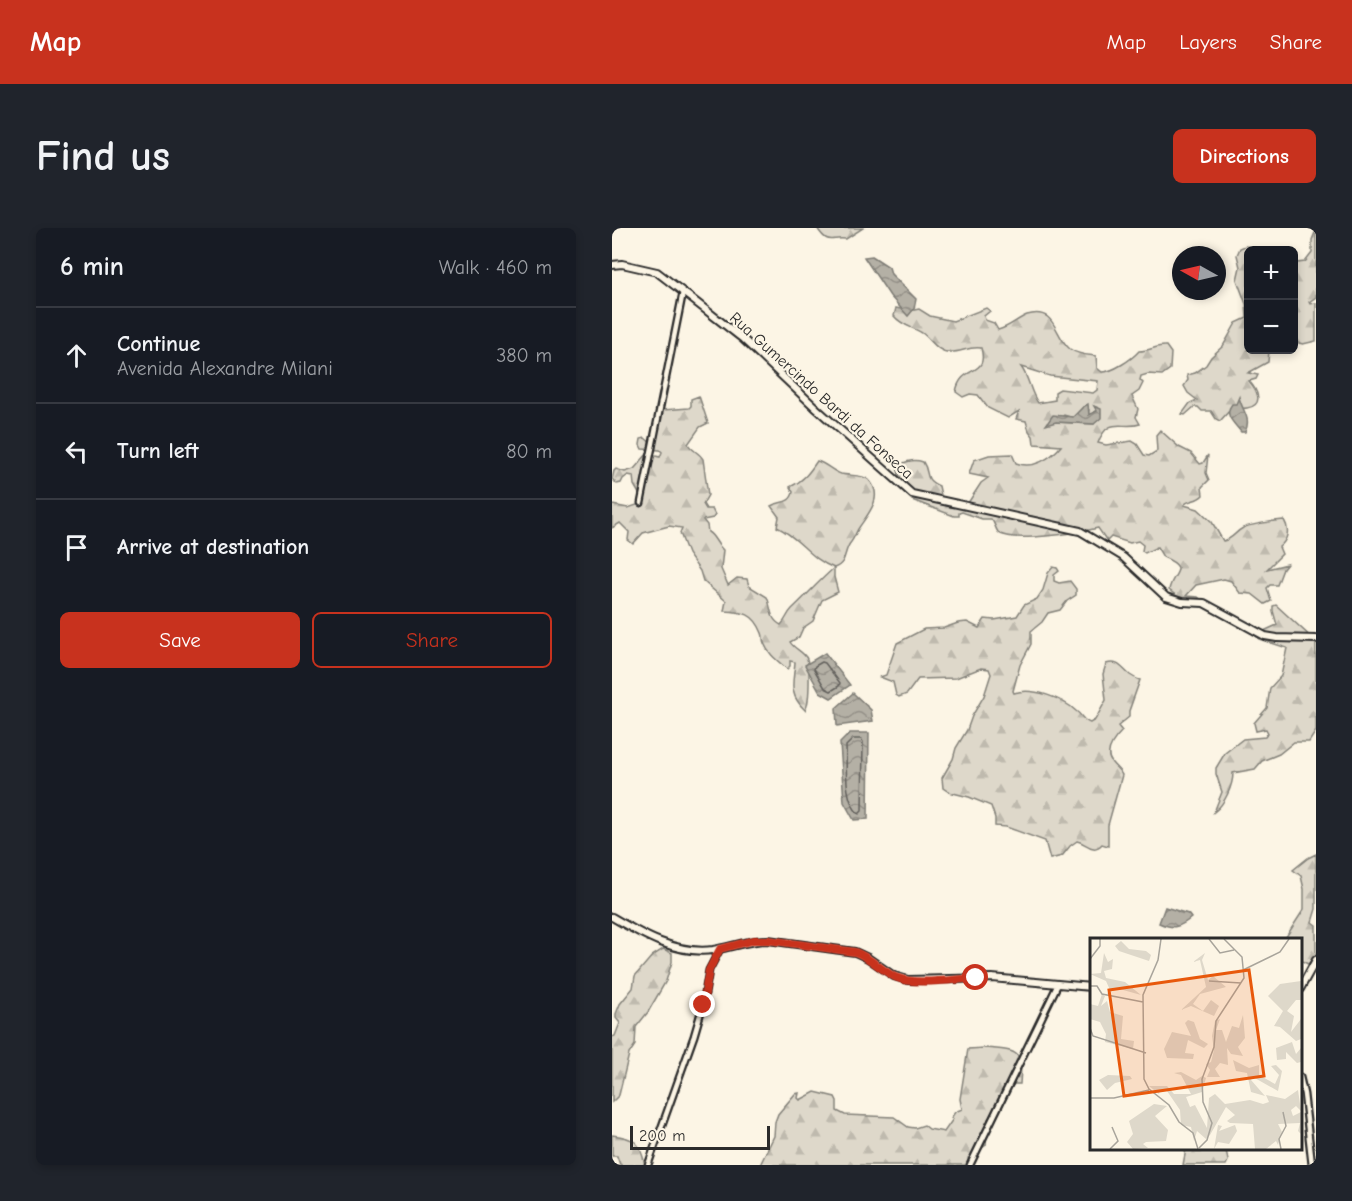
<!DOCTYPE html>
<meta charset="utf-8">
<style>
body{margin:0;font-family:"Comic Neue",sans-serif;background:#20242c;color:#f1f3f6}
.controls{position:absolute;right:18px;top:18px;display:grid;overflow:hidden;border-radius:9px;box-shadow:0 3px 9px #0003}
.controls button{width:54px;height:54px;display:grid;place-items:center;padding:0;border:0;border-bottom:2px solid #363941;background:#171b24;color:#f1f3f6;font:30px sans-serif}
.compass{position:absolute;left:560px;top:18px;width:54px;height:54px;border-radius:50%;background:#171b24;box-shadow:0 3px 9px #0003;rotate:278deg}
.scale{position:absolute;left:18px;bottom:15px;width:140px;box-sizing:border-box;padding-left:6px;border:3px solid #2b2b2b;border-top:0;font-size:16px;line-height:21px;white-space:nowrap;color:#2b2b2b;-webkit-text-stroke:4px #fcf5e5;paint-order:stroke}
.stop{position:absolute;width:18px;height:18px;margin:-14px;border:4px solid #c8321e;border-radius:50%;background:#fff}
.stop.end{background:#c8321e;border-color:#fff;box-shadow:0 2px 6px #0008}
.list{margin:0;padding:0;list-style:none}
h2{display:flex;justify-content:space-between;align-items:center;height:78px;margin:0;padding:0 24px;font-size:26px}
h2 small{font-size:20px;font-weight:400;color:#9ea1a6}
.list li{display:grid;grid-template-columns:39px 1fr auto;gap:18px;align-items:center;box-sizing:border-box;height:96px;padding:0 24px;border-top:2px solid #363941}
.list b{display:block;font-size:22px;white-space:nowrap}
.list p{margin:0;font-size:20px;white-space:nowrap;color:#9ea1a6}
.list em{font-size:20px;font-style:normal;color:#9ea1a6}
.actions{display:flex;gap:12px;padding:18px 24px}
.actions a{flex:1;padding:14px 0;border:2px solid #c8321e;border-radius:9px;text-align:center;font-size:21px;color:#c8321e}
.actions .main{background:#c8321e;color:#fff}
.icon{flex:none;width:33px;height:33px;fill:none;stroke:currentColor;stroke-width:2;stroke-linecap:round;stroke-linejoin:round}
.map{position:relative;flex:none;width:704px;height:937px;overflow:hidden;border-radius:9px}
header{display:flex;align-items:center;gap:36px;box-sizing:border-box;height:84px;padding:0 30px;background:#c8321e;color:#fff}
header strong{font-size:28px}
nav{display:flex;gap:33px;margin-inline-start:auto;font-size:21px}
.intro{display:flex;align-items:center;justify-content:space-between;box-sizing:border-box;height:144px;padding:0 36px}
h1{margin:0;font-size:42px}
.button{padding:15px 27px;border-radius:9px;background:#c8321e;color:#fff;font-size:21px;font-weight:700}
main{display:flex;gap:36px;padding:0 36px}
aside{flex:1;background:#171b24;border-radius:9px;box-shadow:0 3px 9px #0003}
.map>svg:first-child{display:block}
</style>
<header>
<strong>Map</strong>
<nav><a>Map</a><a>Layers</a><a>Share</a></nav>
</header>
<div class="intro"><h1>Find us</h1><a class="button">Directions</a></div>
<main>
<aside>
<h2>6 min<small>Walk · 460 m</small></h2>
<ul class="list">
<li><svg class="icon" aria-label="ahead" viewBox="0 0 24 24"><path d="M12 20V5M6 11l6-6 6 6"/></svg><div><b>Continue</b><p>Avenida Alexandre Milani</p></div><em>380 m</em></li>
<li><svg class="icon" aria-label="left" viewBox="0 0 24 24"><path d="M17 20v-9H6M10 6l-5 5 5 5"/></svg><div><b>Turn left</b></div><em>80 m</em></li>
<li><svg class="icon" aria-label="arrive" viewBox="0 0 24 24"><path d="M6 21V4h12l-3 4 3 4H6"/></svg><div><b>Arrive at destination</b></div></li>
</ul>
<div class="actions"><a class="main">Save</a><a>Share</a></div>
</aside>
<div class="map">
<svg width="704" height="937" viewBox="0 0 704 937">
<defs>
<pattern id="forest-firs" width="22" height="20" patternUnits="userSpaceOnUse" patternTransform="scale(1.5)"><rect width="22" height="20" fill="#ded8ca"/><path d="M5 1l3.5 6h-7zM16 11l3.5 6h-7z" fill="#bfbaae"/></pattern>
<pattern id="water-waves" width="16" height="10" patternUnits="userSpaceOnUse" patternTransform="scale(1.5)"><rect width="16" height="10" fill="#b4b0a5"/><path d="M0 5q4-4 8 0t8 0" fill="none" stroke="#938f87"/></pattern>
</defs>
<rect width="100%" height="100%" fill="#fcf5e5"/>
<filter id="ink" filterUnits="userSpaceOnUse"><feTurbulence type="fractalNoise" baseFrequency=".0167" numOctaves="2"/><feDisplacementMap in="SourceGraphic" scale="12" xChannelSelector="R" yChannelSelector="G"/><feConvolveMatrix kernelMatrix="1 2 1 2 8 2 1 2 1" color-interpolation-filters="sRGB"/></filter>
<g filter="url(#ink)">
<!-- forest -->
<path fill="url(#forest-firs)" stroke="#84827a" stroke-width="1.5" fill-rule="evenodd" d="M205 0H251L234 11C218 9 217 18 205 0Z
M704 2V69L697 74 698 76 704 75V113L691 116 682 114V38L685 35 693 34 700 25V12Z
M633 18 656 22H636V122H657L656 134 636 145 646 147 644 151 637 153C645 162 653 177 635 180 630 181 625 180 619 181L608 193 604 191 599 183H590L586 179H582L573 187 570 186 578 175 585 172 576 165 572 158 576 152 575 147 583 145 594 137 599 129 611 118 624 95 635 90 634 76 625 52 628 39 625 27 628 20Z
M284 80 298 83 307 81 318 88 341 93 374 80 378 83 372 88 373 92 382 95 386 102C398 99 405 91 415 87 444 78 442 108 458 121 466 127 476 127 484 128L485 140 490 144C501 144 520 131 527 123 538 123 545 117 554 118L559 125 558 141 550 147 536 146 529 148 528 152 531 155 527 163 520 168 526 181 524 189 528 196C510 202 497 187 486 215L494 217 520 213 525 216 532 227 537 228 545 223 544 207 548 202 567 219 579 225 588 236 591 235 596 227 594 245 597 252 590 259 591 267C585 274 577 271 572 277L586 281 600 294 611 313C621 311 623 304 631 300 635 297 668 292 672 292 678 302 676 312 667 319L670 326 655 341 675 336 671 341 665 357H658L655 360 659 373 653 376 640 366 628 365 619 353 612 351 584 357 574 368 586 369 591 373 569 371 557 362C560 344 579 341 551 329L545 319 533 325 530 323 531 317 526 313 518 315 499 309 495 313 486 300C470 304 397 316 386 304 383 300 383 295 379 291H370L350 284 347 285V288H342L300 272 284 255 289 252 285 240C291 233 302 231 311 234 319 246 310 250 327 258L330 272 351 276 356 275 369 255 376 250 357 246 362 232 377 227 400 226 404 235C421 242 439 230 449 218L422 216 421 208 417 203 414 193 404 191 407 183 396 190 376 180 366 167 358 166 351 169 344 164C349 135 377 150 369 120 357 118 348 125 337 124 325 124 319 111 310 105 300 99 289 97 282 88ZM409 139 438 148 486 153 485 162 481 165 448 161 443 164V172L426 175C418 164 417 149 409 139ZM471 179 477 182 476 187 485 183 483 179 488 181 482 196 443 194 452 187 461 190Z
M87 168 96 195 88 199 76 216C80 223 87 224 91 231L96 267 91 276 94 281H100L103 287 101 290 91 292 95 297 96 304C102 307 105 317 111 322L109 341 116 357 125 350 135 351 137 358 155 369C160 380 157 391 169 397 174 392 175 386 180 381 194 368 207 353 222 340 198 331 188 310 165 299L167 289 159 278C168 273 179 276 181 264L178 259C191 253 197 245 205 233 215 236 220 243 229 246 237 248 251 246 257 252 272 268 257 285 248 298 244 303 243 309 239 314 231 323 236 335 222 340V349L226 364 210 372 201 393 191 400 187 409 178 414C182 421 192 424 195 431 198 439 198 476 193 482 175 465 182 453 183 434L178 433V438L175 441C166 433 156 426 152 415 150 410 152 410 150 405 142 385 132 384 112 383L114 373 91 353 88 343 76 326 68 305 70 300 57 298 31 305 21 316 16 312 17 304 8 295 0 300V277L16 280 25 277 29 269 22 257 21 248 16 247 11 251 9 255 5 256 0 251 2 243 4 241 13 244 22 241 35 226 48 229 50 224 48 222 30 221 28 217 29 211 33 210 40 216 48 186 51 182 77 180 79 178V171Z
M441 339 445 340 447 343 442 347V353L447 355 458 353 464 361V367L455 373 448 382 436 385 430 394 419 403V416L408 437 401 463 402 465C421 459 450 470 464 483 470 487 471 493 478 495L483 492 494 472 491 446 494 436C507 432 509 440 518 447 521 449 524 451 528 452L517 483V489L506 498 510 503C502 511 491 524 500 535 504 540 508 542 510 547L496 597V618L490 616C481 626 475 615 465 613L458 618 450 628 438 631 433 613 394 599 383 598V590L379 578 357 569 337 564 331 560 330 550 341 531 344 520 355 502 360 488 372 468 379 446 377 441 369 440 344 450 306 451 295 466 287 469 284 467 281 454 268 449 274 447 285 415 312 401 332 400 346 395 355 394 367 400 373 391 382 392 405 388 412 377 425 371 431 362 436 345Z
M664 377 700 410 704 411V503L697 514H682L667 526 650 533 643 541 621 545C621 557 613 576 602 584L610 564 604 546V540L613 525 631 511 653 509 656 505 654 501 644 503 642 495 655 480 658 460 669 448 675 420 647 411 643 407 665 397 661 383V378Z
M704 626V681L700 694 704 697V727L696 736 688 732V712H672L692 681V661L689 648 681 642 696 630Z
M51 721 60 725V734L54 753 36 784 24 799 23 817 17 826 7 867 0 874V809L3 808 8 795 4 790V786L8 776 21 760 23 748 40 728Z
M373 820C406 823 411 821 408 856H402L389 871 385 884 376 891 374 917 356 930 357 937H148L162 908 163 894 166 886 183 866 187 865 186 870 188 872 203 864 223 869 225 873V883L233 887 282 889 296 899 303 900 312 897 317 901 332 904 341 891 339 890 343 884 350 881 348 871 356 821Z
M0 907C24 910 28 914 33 937H8L5 928H0Z
M574 921H614L616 933 614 937H571Z"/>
<!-- water -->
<path fill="url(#water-waves)" stroke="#7d7b74" stroke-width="1.5" d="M260 28 277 39 279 46 304 71 302 81 296 88 278 68 252 29Z
M627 169C630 183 640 190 633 204H629C622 195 611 187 620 176H624Z
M476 176 477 187 485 183 482 178 489 181V190L482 196 444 194 434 197 441 187 461 189 471 179Z
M213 425 238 457 219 470 208 464 193 437Z
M241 465 259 482 261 493 225 498 224 480Z
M238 505H257L256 591 242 592 232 574 228 515Z
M553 679 576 686 579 690C567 700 561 701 547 695Z"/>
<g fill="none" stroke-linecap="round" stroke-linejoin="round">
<!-- shore -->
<path stroke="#62605c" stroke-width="1.5" d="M210 434 213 435 228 455 227 458 219 463 213 460 202 441 203 438Z
M241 511H249L251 514 250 583 247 586C231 572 235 538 234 518Z"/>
<defs>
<path id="street" d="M29 275 71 64
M688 849 692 866 700 937
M36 937 82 808 91 777 97 742 108 721
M358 937 446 756"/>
<path id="secondary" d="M0 37 10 36 45 44 71 64 131 111 205 181 300 266 468 303 511 329 554 369 570 374 592 375 653 408 665 410 704 411
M0 689C29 706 65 727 101 722 119 719 137 712 156 712L243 724 256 730 282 748 296 752 380 750 479 759
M688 761 704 732"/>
</defs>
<!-- street casing -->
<use href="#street" stroke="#2b2b2b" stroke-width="9"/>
<!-- secondary casing -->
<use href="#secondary" stroke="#2b2b2b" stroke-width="10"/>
<!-- street -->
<use href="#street" stroke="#fcf5e5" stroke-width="4.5"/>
<!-- secondary -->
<use href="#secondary" stroke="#fcf5e5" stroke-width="6"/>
</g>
</g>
<g fill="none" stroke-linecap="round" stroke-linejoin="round" filter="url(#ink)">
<!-- route -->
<path stroke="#c8321e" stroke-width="8" d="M91 777 97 742 108 721 142 712H156L243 724C258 729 269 742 283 749 303 758 342 751 364 750"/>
</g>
<g text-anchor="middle" stroke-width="4.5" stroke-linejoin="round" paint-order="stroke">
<!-- street labels -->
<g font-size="16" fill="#2b2b2b" stroke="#fcf5e5">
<text transform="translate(210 167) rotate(42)" y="6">Rua Gumercindo Bardi da Fonseca</text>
</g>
</g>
<!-- overview -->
<g transform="translate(478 710)">
<rect width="212" height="212" fill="#fcf5e5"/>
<path d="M31 3 39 11 56 13 61 17 59 23 29 13 25 8ZM14 15 18 24 23 21 22 31 14 33 16 40 35 44 51 57 26 50 16 57 20 52 16 43 0 36 11 35ZM115 15 112 22 118 42 123 38 136 49 110 56 103 66 113 73 121 62 129 68 124 78 101 68 91 72 116 49 110 22 103 24ZM211 43V62H206L197 73 204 78 201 94 211 81V101L206 103 190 89 184 88 193 73 178 58 190 46ZM12 56 15 58 11 68 17 63 20 74 33 78 31 101 44 103 43 111 15 104 16 96 10 84 0 81V66L8 68ZM153 77 155 100 148 109 153 118 141 116 137 110 138 127 130 125 125 131 130 139H117L120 132 116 126 121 124 124 112 122 98 125 83 130 81 126 92H132L136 104 142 88 149 90ZM98 82 104 84 110 101 118 106 114 110 98 102 95 115 104 116 103 121 77 120 74 111 82 94 101 98 95 85ZM202 104 206 116 211 110V124L207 125 196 114V121L187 122 186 110ZM143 122 159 130 169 127V137L185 146 189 137 181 128 186 127 192 133 188 153 163 139 161 142 175 158 161 154 157 135 146 133ZM91 134 106 142 112 138 116 140 112 154 96 159 100 169 105 167 117 190 119 160 125 156 135 166 160 162 173 166 179 164 176 157 195 161 208 152 211 173 206 168 201 172 203 178 211 174V196L208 193 210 185 188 186 192 194 188 207 186 203 176 211H165L163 186 140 185 137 183 145 177 136 169 120 197 116 201 107 193 104 203 101 189 91 187 90 172 77 153 70 152 69 156 59 148H77L84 156H101L91 137 84 135ZM18 137 40 138 42 141 25 145 17 152 9 142ZM64 166 77 168 65 178 78 192 76 203 56 204 53 206 58 210 43 211 37 204 43 196 39 183ZM128 187 132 188 129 193 145 187 147 193 139 206 128 204 124 211Z" fill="#ded8ca"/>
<path fill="none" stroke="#a8a49b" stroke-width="1.5" d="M71 1 68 22 53 57 54 141 59 151 79 167 89 184 103 195 108 211M119 1 130 15 144 12M0 21 10 8V1M153 32 190 14 199 1M119 43 151 45M0 48H7L12 56 53 64M0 90 3 98 56 115M0 160H24L59 152M109 210 117 202 122 185 113 164 112 141 124 109 126 83 154 40 152 19 134 1M20 211 28 203 22 189M191 211 189 201 196 188 193 174"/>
<path fill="#e8590c" fill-opacity="0.15" stroke="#e8590c" stroke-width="3" d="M159 32 174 138 34 158 19 52Z"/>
<rect width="212" height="212" fill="none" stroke="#2b2b2b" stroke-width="3"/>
</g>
</svg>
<div class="controls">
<button>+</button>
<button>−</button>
</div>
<svg class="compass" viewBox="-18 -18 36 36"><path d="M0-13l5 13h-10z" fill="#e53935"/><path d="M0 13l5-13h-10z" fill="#9ea1a6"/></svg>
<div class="scale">200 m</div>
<div class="stop" style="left:364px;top:750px"></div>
<div class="stop end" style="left:91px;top:777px"></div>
</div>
</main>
